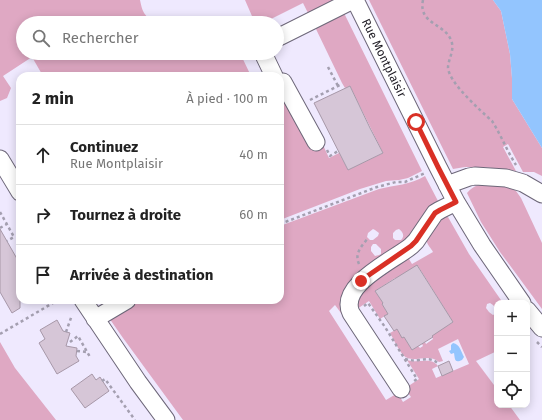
<!DOCTYPE html>
<html lang="fr">
<meta charset="utf-8">
<style>
body{margin:0;font-family:"Fira Sans",sans-serif;background:#f6f6f6;color:#222}
.controls{position:absolute;right:12px;bottom:12px;display:grid;overflow:hidden;border-radius:8px;box-shadow:0 2px 10px #0003}
.controls button{width:36px;height:36px;display:grid;place-items:center;padding:0;border:0;border-bottom:1px solid #e0e0e0;background:#fff;color:#222;font:20px sans-serif}
.stop{position:absolute;width:12px;height:12px;margin:-9px;border:3px solid #d93025;border-radius:50%;background:#fff}
.stop.end{background:#d93025;border-color:#fff;box-shadow:0 1px 4px #0008}
.list{margin:0;padding:0;list-style:none}
h2{display:flex;justify-content:space-between;align-items:center;height:52px;margin:0;padding:0 16px;font-size:17px}
h2 small{font-size:13px;font-weight:400;color:#767676}
.list li{display:grid;grid-template-columns:26px 1fr auto;gap:12px;align-items:center;box-sizing:border-box;height:60px;padding:0 16px;border-top:1px solid #e0e0e0}
.list b{display:block;font-size:15px;white-space:nowrap}
.list p{margin:0;font-size:13px;white-space:nowrap;color:#767676}
.list em{font-size:13px;font-style:normal;color:#767676}
.icon{flex:none;width:22px;height:22px;fill:none;stroke:currentColor;stroke-width:2;stroke-linecap:round;stroke-linejoin:round}
.map{position:relative;flex:none;width:542px;height:420px;overflow:hidden}
.search{position:absolute;background:#fff;box-shadow:0 2px 10px #0003;left:16px;top:16px;width:268px;height:44px;display:flex;align-items:center;gap:10px;box-sizing:border-box;padding:0 14px;border-radius:22px;color:#767676;font-size:15px}
.panel{position:absolute;background:#fff;box-shadow:0 2px 10px #0003;left:16px;top:72px;width:268px;height:232px;border-radius:12px}
.map>svg:first-child{display:block}
</style>
<div class="map">
<svg width="542" height="420" viewBox="0 0 542 420">
<rect width="100%" height="100%" fill="#efe9fe"/>
<!-- green -->
<path fill="#dfa8c3" fill-rule="evenodd" d="M0 0H140C143 14 144 15 156 23H23V53H240L251 76H43L32 57 3 76 11 88 7 98 0 101Z
M245 0H335L308 13 303 3 263 23H255Z
M369 0H493L501 11 510 54 512 78V99L542 148V176L534 172H523L508 144 503 147 516 171 484 167H465L453 169Z
M344 13 422 171 408 178 399 180 386 181 360 189 280 220V100L285 98 323 145 329 158 339 153 348 170 383 153 350 86 345 88 342 83 315 27Z
M425 176 438 201 427 211 411 237 402 245 394 249 360 272 350 284 345 293 342 304 345 315 344 317 335 305 329 311 386 400 396 394 399 398 400 397 403 402 411 397 408 393 410 391 407 387 419 379 407 360C418 364 431 356 438 366L432 369 436 378 469 364 458 339 438 349 443 361 439 362C427 352 413 365 403 355 398 349 394 340 390 333L397 329 402 337H404L412 350 418 346 420 348 423 346 422 344 425 342 426 344 433 339 431 335 438 331 437 330 446 324 447 326 453 322 418 266 412 269 414 272 404 278 403 277 396 281 395 278 375 291 383 303 382 304 388 314 380 319 369 301 357 309C350 291 385 272 397 263L398 264 404 260 409 259 412 264 433 252C431 248 426 244 427 240 427 233 439 219 445 216L448 217 469 254 503 303H497V351L476 361 497 389V405H509L520 420H183L123 338 107 315 137 300H280V226L379 189C395 185 410 185 425 176ZM373 229 375 230 379 233 378 236 373 240H370L367 237 368 233ZM399 229C403 232 405 236 401 240H395L393 238V233L396 230ZM373 244H376L381 249V254L379 255 375 256 371 251V247ZM490 303 493 305 497 310 495 314 493 315 489 312 486 308 487 304Z
M490 184 507 185 516 191 521 198 542 243V309L500 252 481 222 467 193C475 184 479 185 490 184Z
M0 342 15 368 56 420H0Z"/>
<!-- water -->
<path fill="#93c5fe" d="M493 0H542V148L512 99V78L510 54 501 11Z
M453 343C460 344 461 352 464 357L462 360C454 364 455 358 454 353L451 354 449 351 451 350V345Z"/>
<!-- building -->
<path fill="#d6c6d7" stroke="#a798a8" d="M350 86 370 128 383 153 348 170 314 103Z
M0 229 20 264V308L12 313 0 292Z
M417 265 453 322 432 336 433 337 412 350 404 337 402 338 397 329 394 331 384 316 388 314 382 304 383 303 375 291Z
M57 320 63 331 70 333 66 346 77 348 76 356 79 361 57 374 39 343 45 339 40 330Z
M449 361 453 371 442 376 438 366Z
M92 374 96 380 100 377 109 391 85 408 71 389Z"/>
<g fill="none" stroke-linecap="round" stroke-linejoin="round">
<defs>
<path id="minor" d="M355 0 438 167 456 202 482 245 522 303
M277 38 353 0
M263 53 274 76
M280 83 283 82 316 142
M0 159 20 192
M447 185 469 177 475 176 506 178 523 183 542 194
M83 300 138 382 166 420
M527 310 542 328
M95 319 127 300
M401 389 351 313C338 285 394 260 411 246L416 241 435 213 440 210 456 202"/>
</defs>
<!-- minor casing -->
<use href="#minor" stroke="#6d6779" stroke-width="19"/>
<!-- path -->
<path stroke="#a49fb0" stroke-width="2.5" stroke-dasharray="3 3" stroke-linecap="butt" d="M423 0C418 24 444 23 451 40 455 50 449 57 448 67 448 82 480 110 492 121 501 135 507 151 516 165
M328 67 338 86
M310 100 342 84
M327 150 330 156 338 151
M0 212 14 237 7 241
M280 224 377 187 396 182H405L425 173
M0 228 7 224
M359 264C354 253 362 246 368 238
M364 306 368 303 385 327 417 379 413 382
M66 332 72 315
M0 334 58 300
M70 342 78 336 90 357
M537 342 542 347
M77 351 87 352
M405 359C410 360 414 361 419 360 427 359 432 358 439 364
M102 381 105 379 135 420"/>
<!-- minor -->
<use href="#minor" stroke="#fff" stroke-width="17"/>
</g>
<g fill="none" stroke-linecap="round" stroke-linejoin="round">
<!-- route -->
<path stroke="#d93025" stroke-width="5" d="M361 281 366 277 411 246 416 241 435 213 440 210 456 202 438 167 416 122"/>
</g>
<g text-anchor="middle" stroke-width="3.5" stroke-linejoin="round" paint-order="stroke">
<!-- street labels -->
<g font-size="12" fill="#1b1820" stroke="#fff">
<text transform="translate(384 58) rotate(64)" y="4">Rue Montplaisir</text>
</g>
</g>
</svg>
<div class="controls">
<button>+</button>
<button>−</button>
<button><svg class="icon" aria-label="locate" viewBox="0 0 24 24"><circle cx="12" cy="12" r="6"/><path d="M12 2v4M12 18v4M2 12h4M18 12h4"/></svg></button>
</div>
<div class="stop" style="left:416px;top:122px"></div>
<div class="stop end" style="left:361px;top:281px"></div>
<div class="search"><svg class="icon" aria-label="search" viewBox="0 0 24 24"><circle cx="10" cy="10" r="6"/><path d="M15 15l6 6"/></svg>Rechercher</div>
<section class="panel">
<h2>2 min<small>À pied · 100 m</small></h2>
<ul class="list">
<li><svg class="icon" aria-label="ahead" viewBox="0 0 24 24"><path d="M12 20V5M6 11l6-6 6 6"/></svg><div><b>Continuez</b><p>Rue Montplaisir</p></div><em>40 m</em></li>
<li><svg class="icon" aria-label="right" viewBox="0 0 24 24"><path d="M7 20v-9h11M14 6l5 5-5 5"/></svg><div><b>Tournez à droite</b></div><em>60 m</em></li>
<li><svg class="icon" aria-label="arrive" viewBox="0 0 24 24"><path d="M6 21V4h12l-3 4 3 4H6"/></svg><div><b>Arrivée à destination</b></div></li>
</ul>
</section>
</div>
